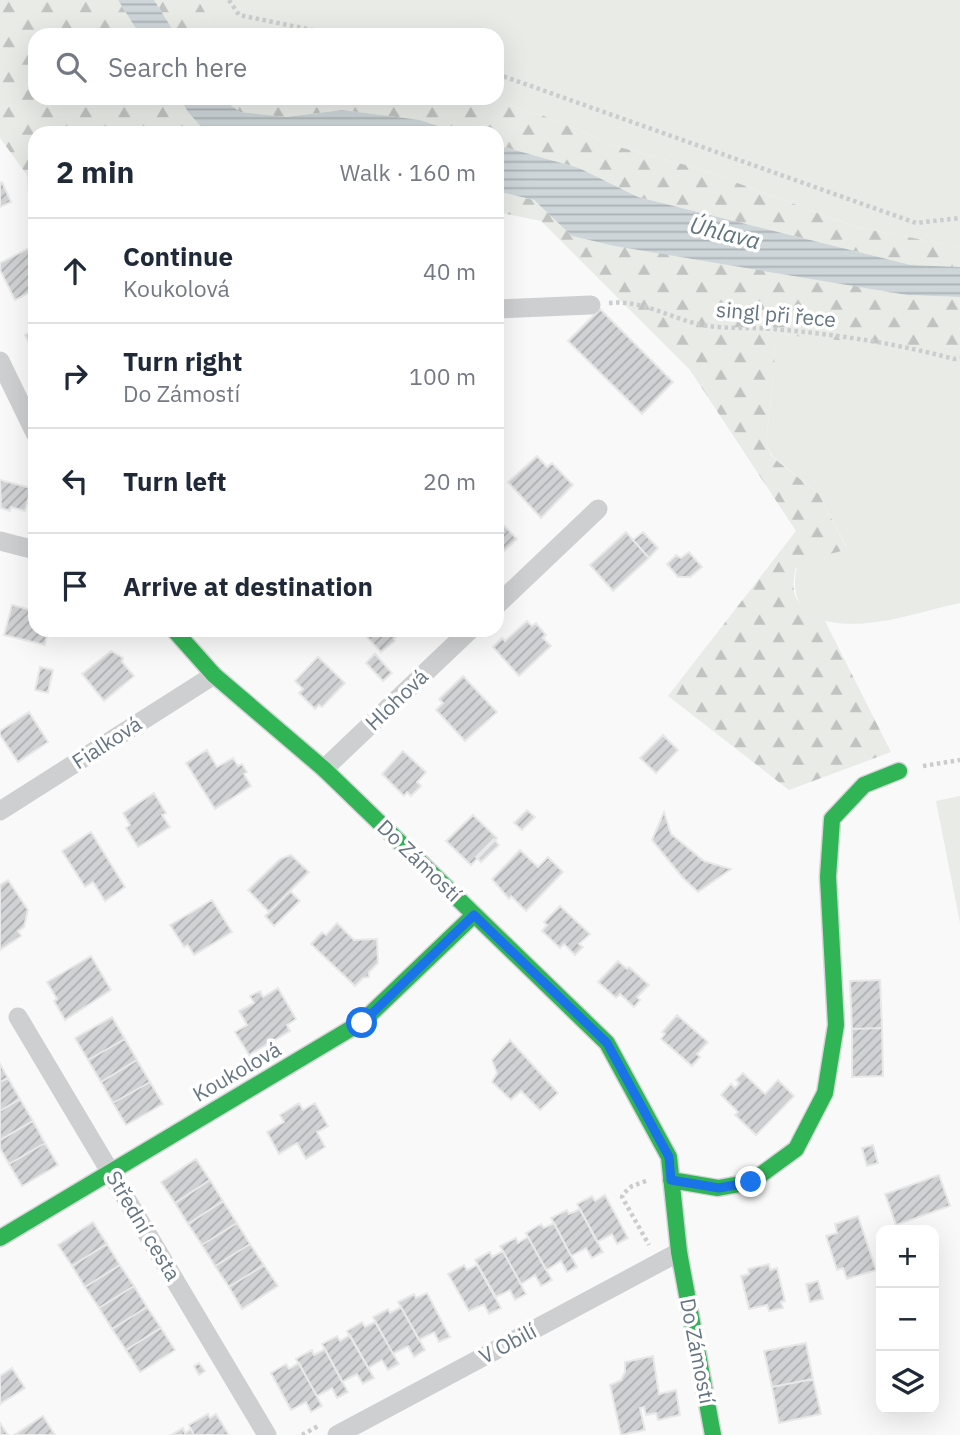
<!DOCTYPE html>
<meta charset="utf-8">
<style>
body{margin:0;font-family:"IBM Plex Sans",sans-serif;background:#f2f2f3;color:#1f2937}
.controls{position:absolute;right:21px;bottom:21px;display:grid;overflow:hidden;border-radius:14px;box-shadow:0 7px 28px #0002}
.controls button{width:63px;height:63px;display:grid;place-items:center;padding:0;border:0;border-bottom:2px solid #e0e1e3;background:#fff;color:#1f2937;font:35px sans-serif}
.stop{position:absolute;width:21px;height:21px;margin:-16px;border:5px solid #1a73e8;border-radius:50%;background:#fff}
.stop.end{background:#1a73e8;border-color:#fff;box-shadow:0 2px 7px #0008}
.list{margin:0;padding:0;list-style:none}
h2{display:flex;justify-content:space-between;align-items:center;height:91px;margin:0;padding:0 28px;font-size:30px}
h2 small{font-size:23px;font-weight:400;color:#747a83}
.list li{display:grid;grid-template-columns:46px 1fr auto;gap:21px;align-items:center;box-sizing:border-box;height:105px;padding:0 28px;border-top:2px solid #e0e1e3}
.list b{display:block;font-size:26px;white-space:nowrap}
.list p{margin:0;font-size:23px;white-space:nowrap;color:#747a83}
.list em{font-size:23px;font-style:normal;color:#747a83}
.icon{flex:none;width:38px;height:38px;fill:none;stroke:currentColor;stroke-width:2;stroke-linecap:round;stroke-linejoin:round}
.map{position:relative;flex:none;width:960px;height:1435px;overflow:hidden}
.search{position:absolute;background:#fff;box-shadow:0 7px 28px #0002;left:28px;top:28px;width:476px;height:77px;display:flex;align-items:center;gap:18px;box-sizing:border-box;padding:0 24px;border-radius:21px;color:#747a83;font-size:26px}
.panel{position:absolute;background:#fff;box-shadow:0 7px 28px #0002;left:28px;top:126px;width:476px;height:511px;border-radius:21px}
.map>svg:first-child{display:block}
</style>
<div class="map">
<svg width="960" height="1435" viewBox="0 0 960 1435">
<defs>
<pattern id="forest-firs" width="22" height="20" patternUnits="userSpaceOnUse" patternTransform="scale(1.75)"><rect width="22" height="20" fill="#e8ebe6"/><path d="M5 1l3.5 6h-7zM16 11l3.5 6h-7z" fill="#c0c3c0"/></pattern>
<pattern id="water-rules" width="6" height="5" patternUnits="userSpaceOnUse" patternTransform="scale(1.75)"><rect width="6" height="5" fill="#ced6d9"/><path d="M0 2.5h6" fill="none" stroke="#abb2b5"/></pattern>
<pattern id="building-hatch" width="6" height="6" patternUnits="userSpaceOnUse" patternTransform="scale(1.75)"><rect width="6" height="6" fill="#d0d2d3"/><path d="M-1 1l2-2M0 6l6-6M5 7l2-2" fill="none" stroke="#acafb1"/></pattern>
</defs>
<rect width="100%" height="100%" fill="#f9f9f9"/>
<!-- grass -->
<path fill="#e8ebe6" d="M198 0H960V247L856 227 697 168 619 147 544 116 486 98H497V35H218Z
M784 335 960 347V603C918 612 869 631 826 621 800 615 792 595 796 572 797 567 798 563 804 560 815 554 830 553 842 551L846 546 819 494 772 456 766 441 774 372 775 336Z
M960 796V923L936 801Z"/>
<!-- forest -->
<path fill="url(#forest-firs)" d="M0 0H118L140 35H35V98H180L207 133H35V224L29 218 27 175 0 138Z
M154 0H198L218 35H176Z
M221 98H486L544 116 619 147 697 168 856 227 960 247V267L911 265 638 197 579 168 497 145V133H460L420 120 342 110 286 117 240 112Z
M497 191 534 200 572 236 907 295 960 297V347L882 344 784 335 775 337 774 372 766 440 771 456 819 494 846 547 842 551 804 560 795 569C796 572 794 575 794 579 790 601 807 613 825 621L891 752 789 790 668 696 796 531 690 370 541 221 497 212Z"/>
<!-- water -->
<path fill="url(#water-rules)" d="M118 0H154L176 35H140Z
M180 98H221L240 112 286 117 342 110 420 120 460 133H207L188 112Z
M497 145 579 168 638 197 911 265 960 267V297L907 295 615 246 572 236 534 200 497 191Z"/>
<!-- building -->
<path fill="url(#building-hatch)" stroke="#e8e8e8" stroke-width="2" d="M2 182 11 202 0 207V183Z
M35 245V290L15 300 0 270V263Z
M600 309 673 382 642 414 568 341Z
M35 329V345L31 346 25 335Z
M537 456 547 467 552 463 573 485 541 518 508 482Z
M0 480 31 488 25 511 11 507 10 511 1 508Z
M497 518 517 539 497 558Z
M626 532 649 558 613 591 590 565Z
M643 532 658 548 649 558 633 540Z
M689 552 702 567 690 577H678L667 564 676 555 681 558Z
M12 605 35 611V630H48L45 645 4 635Z
M527 621 532 626 536 623 546 635 543 638 551 646 519 676 493 647 502 638 505 641Z
M360 630H403L394 639 395 641 381 652Z
M111 651 123 658 122 662 134 676 104 701 82 674Z
M375 654 392 673 383 681 366 663Z
M318 657 345 683 322 707 319 705 315 709 299 693 303 689 295 681Z
M40 667 53 670 48 693 35 690Z
M463 676 497 712 465 741 436 710 443 703 439 699Z
M29 712 48 742 18 762 0 735V731Z
M663 735 678 750 656 773 640 758Z
M207 750 217 767 233 758 238 766 242 764 247 772 244 774 251 786 215 809 186 763Z
M403 751 426 772 417 782 421 786 411 796 407 792 404 796 382 774Z
M154 793 166 813 162 815 170 827 138 847 126 828 130 825 123 813Z
M527 810 535 817 522 830 514 823Z
M664 812 671 834 704 861 731 869 698 892 682 877 652 840Z
M473 815 497 838 471 865 446 841Z
M91 832 125 887 105 901 93 882 85 887 62 851Z
M494 839 499 845 481 862 476 857Z
M520 850 538 867 548 857 563 872 526 911 511 896 509 899 492 879Z
M291 855 309 872 269 912 248 890 280 859Z
M8 880 28 910 24 927 18 931 21 936 0 950V885Z
M290 891 300 901 274 926 265 916Z
M212 900 232 932 194 955 188 945 184 947 170 925Z
M560 906 590 934 579 944 583 947 575 955 564 944 560 948 542 931 547 925 544 922Z
M337 923 354 940 377 939 378 963 369 972V977L363 978 355 986 311 944 322 932 326 935Z
M91 956 111 990 65 1020 54 1001 57 999 47 982Z
M618 961 627 969 629 967 649 985 637 997 640 1000 634 1007 620 994 616 998 598 982Z
M880 980 882 1028 852 1029 850 981Z
M278 988 296 1019 287 1025 290 1031 249 1055 235 1032 247 1025 239 1011 254 1003 250 996 260 991 263 997Z
M677 1015 708 1042 697 1054 700 1057 692 1066 661 1039 665 1034 662 1032Z
M112 1017 125 1039 88 1060 75 1038Z
M882 1028 883 1076 852 1077V1029Z
M125 1039 137 1060 101 1082 88 1060Z
M510 1040 558 1093 540 1110 521 1091 511 1100 492 1082 497 1073 492 1060Z
M137 1060 150 1082 113 1103 101 1082Z
M0 1064 8 1078 0 1082Z
M743 1073 765 1094 778 1080 794 1096 756 1135 735 1115 738 1112 721 1095 731 1084 735 1088 739 1083 736 1080Z
M8 1078 20 1099 0 1111V1082Z
M150 1082 163 1104 126 1125 113 1103Z
M20 1099 33 1121 0 1140V1111Z
M299 1103 303 1110 315 1103 328 1126 317 1132 325 1147 306 1159 297 1143 279 1154 267 1132 284 1122 280 1115Z
M33 1121 45 1143 9 1164 0 1148V1140Z
M45 1143 58 1165 22 1186 9 1164Z
M873 1145 878 1163 867 1166 862 1148Z
M196 1159 210 1180 175 1203 161 1182Z
M939 1175 950 1206 896 1225 885 1194Z
M210 1180 223 1201 188 1224 175 1203Z
M605 1195 628 1238 617 1244 612 1234 597 1242 577 1204 592 1196 595 1201Z
M223 1201 237 1223 202 1245 188 1224Z
M580 1209 603 1252 592 1258 586 1248 571 1256 551 1218 567 1210 569 1214Z
M858 1216 876 1270 847 1279 843 1268 837 1270 826 1236 837 1233 835 1224Z
M93 1222 107 1244 72 1266 58 1245Z
M237 1223 250 1244 215 1266 202 1245Z
M554 1223 577 1267 567 1272 561 1261 546 1270 526 1233 541 1224 544 1228Z
M528 1237 552 1280 541 1286 535 1275 521 1284 500 1246 516 1238 518 1243Z
M107 1244 120 1265 85 1287 72 1266Z
M250 1244 264 1265 229 1287 215 1266Z
M503 1251 526 1294 515 1300 510 1290 496 1297 475 1260 490 1252 492 1257Z
M769 1264 770 1270 777 1268 785 1301 781 1302 783 1308 769 1311 767 1305 749 1309 741 1276 749 1274 748 1269Z
M120 1265 134 1286 99 1308 85 1287Z
M264 1265 278 1286 242 1309 229 1287Z
M464 1265 467 1270 477 1265 501 1308 489 1314 484 1304 469 1311 448 1274Z
M818 1281 823 1299 810 1302 806 1284Z
M134 1286 147 1307 112 1329 99 1308Z
M427 1293 450 1337 439 1342 434 1332 419 1340 398 1302 414 1294 416 1298Z
M147 1307 161 1328 126 1350 112 1329Z
M401 1307 425 1350 414 1357 408 1346 393 1354 373 1317 388 1309 390 1313Z
M362 1322 365 1327 375 1322 399 1364 388 1370 382 1360 368 1368 347 1331Z
M161 1328 175 1350 140 1372 126 1350Z
M350 1335 374 1378 363 1384 357 1374 342 1382 322 1344 337 1336 340 1341Z
M806 1343 813 1379 772 1387 764 1351Z
M325 1349 348 1392 337 1398 332 1388 317 1396 296 1359 312 1350 314 1355Z
M653 1356 659 1394 676 1390 680 1415 658 1420 656 1413 646 1415 644 1407 640 1408 645 1430 621 1435 610 1385 621 1380 625 1372V1362Z
M199 1363 205 1371 199 1375 194 1366Z
M299 1363 322 1406 311 1412 306 1402 291 1410 271 1373 286 1364 289 1369Z
M12 1368 25 1388 0 1404V1376Z
M813 1379 821 1414 779 1423 772 1387Z
M208 1414 210 1418 216 1414 229 1435H194L189 1425Z
M43 1416 55 1435H14Z
M0 1423 8 1435H0Z
M183 1428 185 1433 191 1429 194 1435H171Z"/>
<g fill="none" stroke-linecap="round" stroke-linejoin="round">
<defs>
<path id="fast" d="M174 630 214 675 324 769 607 1043 669 1157 679 1252 713 1435
M671 1180 718 1188 751 1182 796 1149 825 1093 836 1025 828 877 832 819 864 785 899 771
M0 1238 362 1022 474 915"/>
</defs>
<!-- fast casing -->
<use href="#fast" stroke="#d5d6d7" stroke-width="19"/>
<!-- path -->
<path stroke="#cbcccd" stroke-width="4.5" stroke-dasharray="3.5 3.5" stroke-linecap="butt" d="M229 0 239 15 337 35
M497 74 916 223 960 218
M609 303C644 299 674 321 708 326 729 329 751 327 773 329 834 334 895 343 954 359L960 358
M923 766 960 760
M646 1181 632 1186 623 1194 622 1197 649 1245
M302 1435 320 1425"/>
<!-- street -->
<path stroke="#cecfd0" stroke-width="19" d="M497 309 591 305
M0 361 35 433
M0 541 35 550
M497 605 598 509
M324 769 470 630
M0 811 214 675
M18 1017 267 1435
M337 1435 679 1252"/>
<!-- fast -->
<use href="#fast" stroke="#30b455" stroke-width="16"/>
</g>
<g fill="none" stroke-linecap="round" stroke-linejoin="round">
<!-- route -->
<path stroke="#1a73e8" stroke-width="9" d="M362 1023 474 915 607 1043 669 1157 671 1180 719 1188 751 1182"/>
</g>
<g text-anchor="middle" stroke-width="7" stroke-linejoin="round" paint-order="stroke">
<!-- street labels -->
<g font-size="21" fill="#657683" stroke="#fff">
<text transform="translate(776 315) rotate(5)" y="7">singl při řece</text>
<text transform="translate(397 700) rotate(-44)" y="7">Hlohová</text>
<text transform="translate(107 743) rotate(-33)" y="7">Fialková</text>
<text transform="translate(419 861) rotate(44)" y="7">Do Zámostí</text>
<text transform="translate(237 1072) rotate(-30)" y="7">Koukolová</text>
<text transform="translate(143 1226) rotate(59)" y="7">Střední cesta</text>
<text transform="translate(508 1344) rotate(-28)" y="7">V Obilí</text>
<text transform="translate(697 1351) rotate(79)" y="7">Do Zámostí</text>
</g>
<!-- water labels -->
<g font-size="23" font-style="italic" fill="#60757c" stroke="#fff">
<text transform="translate(725 233) rotate(14)" y="8">Úhlava</text>
</g>
</g>
</svg>
<div class="controls">
<button>+</button>
<button>−</button>
<button><svg class="icon" aria-label="layers" viewBox="0 0 24 24"><path d="M12 4l9 5-9 5-9-5zM3 14l9 5 9-5"/></svg></button>
</div>
<div class="stop" style="left:362px;top:1023px"></div>
<div class="stop end" style="left:751px;top:1182px"></div>
<div class="search"><svg class="icon" aria-label="search" viewBox="0 0 24 24"><circle cx="10" cy="10" r="6"/><path d="M15 15l6 6"/></svg>Search here</div>
<section class="panel">
<h2>2 min<small>Walk · 160 m</small></h2>
<ul class="list">
<li><svg class="icon" aria-label="ahead" viewBox="0 0 24 24"><path d="M12 20V5M6 11l6-6 6 6"/></svg><div><b>Continue</b><p>Koukolová</p></div><em>40 m</em></li>
<li><svg class="icon" aria-label="right" viewBox="0 0 24 24"><path d="M7 20v-9h11M14 6l5 5-5 5"/></svg><div><b>Turn right</b><p>Do Zámostí</p></div><em>100 m</em></li>
<li><svg class="icon" aria-label="left" viewBox="0 0 24 24"><path d="M17 20v-9H6M10 6l-5 5 5 5"/></svg><div><b>Turn left</b></div><em>20 m</em></li>
<li><svg class="icon" aria-label="arrive" viewBox="0 0 24 24"><path d="M6 21V4h12l-3 4 3 4H6"/></svg><div><b>Arrive at destination</b></div></li>
</ul>
</section>
</div>
